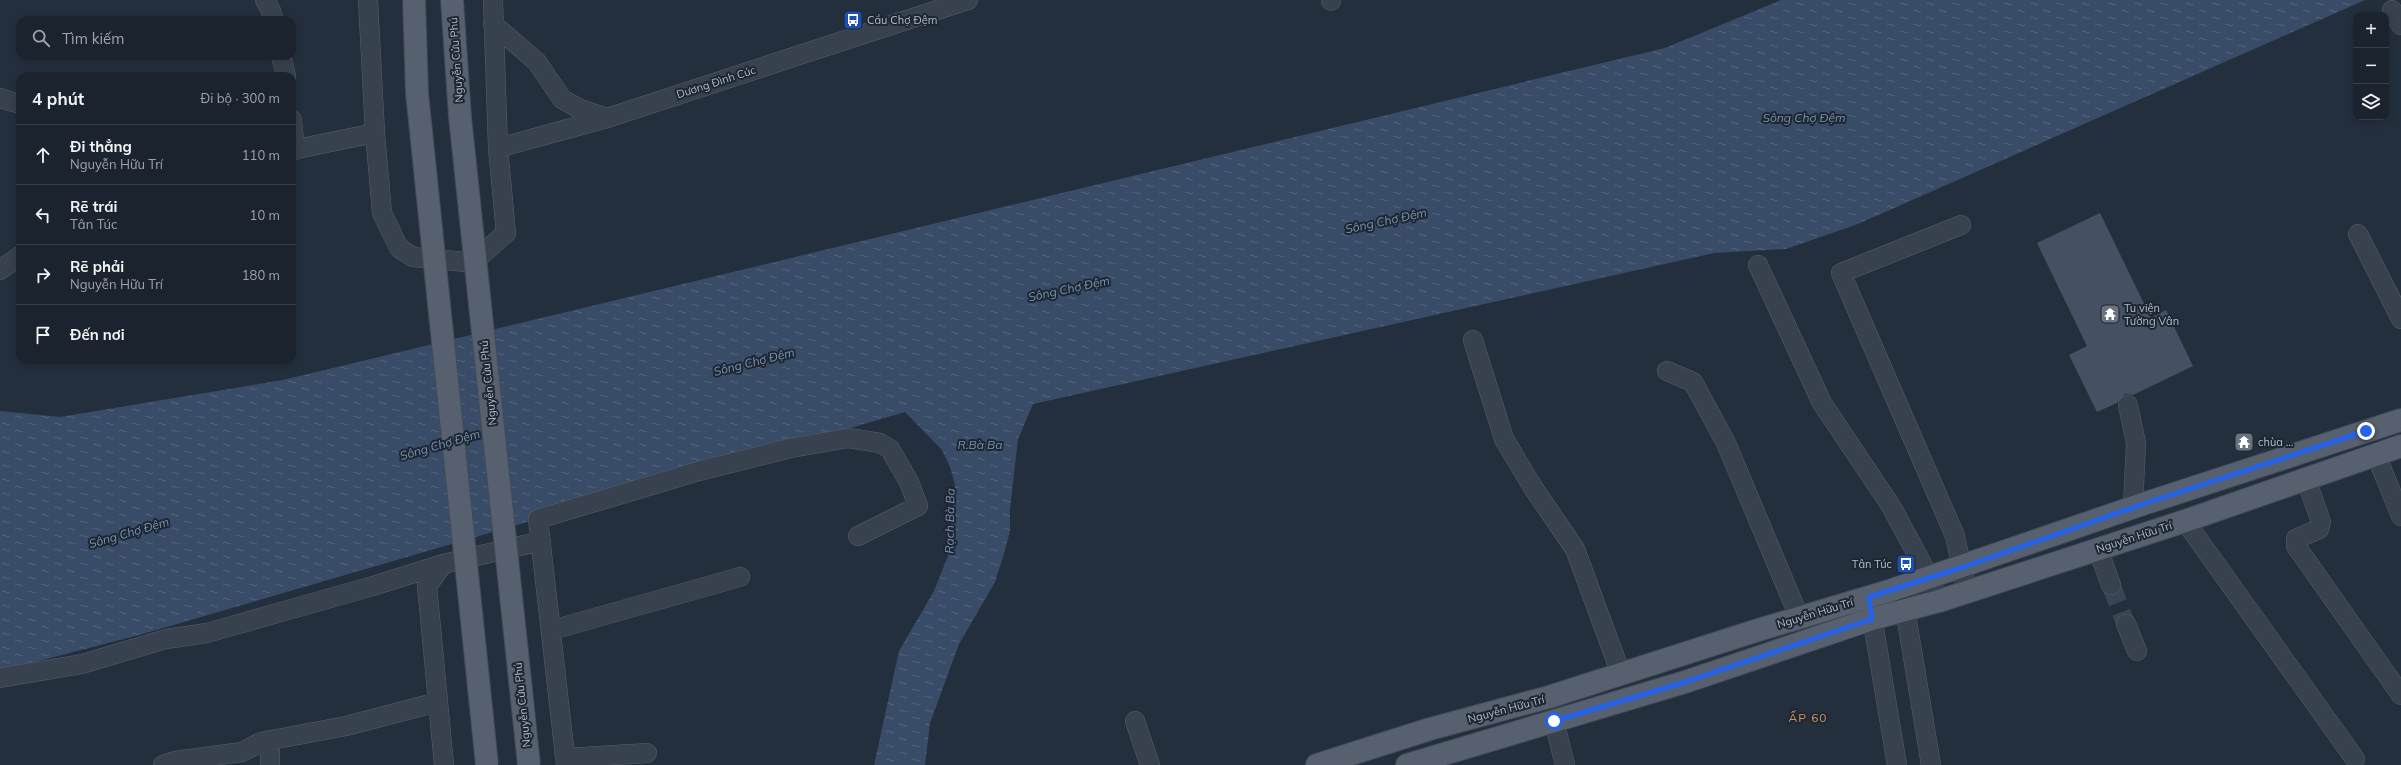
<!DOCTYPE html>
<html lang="vi">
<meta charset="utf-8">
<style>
body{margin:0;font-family:Mulish,sans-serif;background:#282f3a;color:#f1f3f6}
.controls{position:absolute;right:12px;top:12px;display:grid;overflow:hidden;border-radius:8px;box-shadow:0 2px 10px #0003}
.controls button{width:36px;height:36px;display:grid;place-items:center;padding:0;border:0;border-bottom:1px solid #39404a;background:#1b232e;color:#f1f3f6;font:20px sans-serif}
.stop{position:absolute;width:12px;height:12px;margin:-9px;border:3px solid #2563eb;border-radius:50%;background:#fff}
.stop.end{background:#2563eb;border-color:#fff;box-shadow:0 1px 4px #0008}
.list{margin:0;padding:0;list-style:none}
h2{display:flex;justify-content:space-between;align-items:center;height:52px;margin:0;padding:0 16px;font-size:17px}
h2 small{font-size:13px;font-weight:400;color:#a0a4aa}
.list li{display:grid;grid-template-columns:26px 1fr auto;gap:12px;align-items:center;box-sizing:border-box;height:60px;padding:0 16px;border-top:1px solid #39404a}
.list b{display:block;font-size:15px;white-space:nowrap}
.list p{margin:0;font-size:13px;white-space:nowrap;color:#a0a4aa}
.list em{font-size:13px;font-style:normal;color:#a0a4aa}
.icon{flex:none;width:22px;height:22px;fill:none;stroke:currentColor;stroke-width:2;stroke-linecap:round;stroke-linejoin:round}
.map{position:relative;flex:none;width:2401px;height:765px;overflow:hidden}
.search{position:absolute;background:#1b232e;box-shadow:0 2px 10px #0003;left:16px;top:16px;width:280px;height:44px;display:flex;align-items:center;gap:10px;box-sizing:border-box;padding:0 14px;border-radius:12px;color:#a0a4aa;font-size:15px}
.panel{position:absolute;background:#1b232e;box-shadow:0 2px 10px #0003;left:16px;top:72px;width:280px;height:292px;border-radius:12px}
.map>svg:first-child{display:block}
</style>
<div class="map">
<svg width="2401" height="765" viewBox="0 0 2401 765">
<defs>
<pattern id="water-ripples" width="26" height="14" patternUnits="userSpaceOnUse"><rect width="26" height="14" fill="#394c67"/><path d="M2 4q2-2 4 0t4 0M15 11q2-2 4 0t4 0" fill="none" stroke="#53647b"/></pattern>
</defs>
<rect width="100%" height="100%" fill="#242f3e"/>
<!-- water -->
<path fill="url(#water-ripples)" d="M1781 0H2365L1858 224 1786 249 1714 253 1033 404 1018 439 1010 509V531L1003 557 995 582 959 644 930 723 925 765H874L899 651 934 591 948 556 952 512 955 485 950 467 942 450 905 412 139 635 0 671V411L60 417 283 380 1665 48Z"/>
<!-- building -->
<path fill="#455162" d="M2100 213 2151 318 2166 310 2193 366 2133 395 2125 394 2117 403 2097 412 2069 355 2087 346 2037 243Z"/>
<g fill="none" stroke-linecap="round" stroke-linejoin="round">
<!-- minor-tunnel -->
<path stroke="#3a4453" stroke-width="19" stroke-dasharray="19 10" stroke-linecap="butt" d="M2111 585 2126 624"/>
<defs>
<path id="minor" d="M265 0 271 11 274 20
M368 0 375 133 382 213 399 248 413 257 466 262 479 257 506 233 498 148 493 0
M1331 0V1
M2392 10 2401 25
M493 24 537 62 562 99 580 109 607 118 968 0
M281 56 286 76
M0 98 20 104
M292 120 295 150
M498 148 607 118
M292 150 375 133
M1961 225 1841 273 1955 536 1967 592
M2358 234 2401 319
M1758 265 1822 403 1891 506 1929 577 1939 601
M0 270 20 256
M1473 340 1504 439 1534 489 1575 549 1621 674
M1667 371 1693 382 1726 443 1799 617
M2128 405 2136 443 2133 507
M2376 455 2401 516
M2306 479 2321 522 2319 529 2296 539V546L2401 695
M2185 521 2355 759
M2098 549 2111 585
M443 564 427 586 444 765
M1903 597 1931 765
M1870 605 1897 765
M2126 624 2137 651
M552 630 740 577
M0 678 82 664 166 639 207 633 373 586 443 564 541 541
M1135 721 1150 765
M1554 721 1565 765
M270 740V765
M566 758 647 753
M163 765 175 761 242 752 261 742 346 726 438 702
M566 765 538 519 699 471 791 448 848 438 880 443 890 449 909 482 918 506 858 536"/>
<path id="major" d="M1317 765 1430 729 1549 697 1755 631 1889 591 2143 504 2401 420
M1407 765 1685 682 1872 619 1939 601 2185 521 2401 446"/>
</defs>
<!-- minor casing -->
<use href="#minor" stroke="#565f6c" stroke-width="20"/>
<!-- major casing -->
<use href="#major" stroke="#414a57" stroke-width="24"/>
<!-- minor -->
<use href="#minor" stroke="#38414e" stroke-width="19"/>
<!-- major -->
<use href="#major" stroke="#56606e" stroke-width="22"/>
<defs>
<path id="major-bridge" d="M414 0 417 93 487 765
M452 0 460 117 529 765"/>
</defs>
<!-- major-bridge casing -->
<use href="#major-bridge" stroke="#414a57" stroke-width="24" stroke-linecap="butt"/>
<!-- major-bridge -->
<use href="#major-bridge" stroke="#56606e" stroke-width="22"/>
</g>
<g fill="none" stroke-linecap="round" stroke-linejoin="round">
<!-- route -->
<path stroke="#2563eb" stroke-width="5" d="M1554 721 1685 682 1872 619 1869 597 1963 567 2143 504 2366 431"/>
</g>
<!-- icons -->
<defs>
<symbol id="bus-square" viewBox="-11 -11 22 22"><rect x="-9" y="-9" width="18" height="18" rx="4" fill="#1a4fb4" stroke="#1d2633"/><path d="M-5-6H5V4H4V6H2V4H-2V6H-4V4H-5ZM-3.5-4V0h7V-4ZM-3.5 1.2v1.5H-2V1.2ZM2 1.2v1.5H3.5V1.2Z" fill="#fff"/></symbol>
<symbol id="temple-square" viewBox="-11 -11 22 22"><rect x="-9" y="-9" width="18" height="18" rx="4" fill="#6b7280" stroke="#1d2633"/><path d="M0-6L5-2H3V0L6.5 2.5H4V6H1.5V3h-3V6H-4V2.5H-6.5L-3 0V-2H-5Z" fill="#fff"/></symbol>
</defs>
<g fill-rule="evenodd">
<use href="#bus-square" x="842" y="9" width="22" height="22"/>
<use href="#temple-square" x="2099" y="303" width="22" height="22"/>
<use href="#temple-square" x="2233" y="431" width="22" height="22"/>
<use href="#bus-square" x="1895" y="553" width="22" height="22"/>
</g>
<g text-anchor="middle" stroke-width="4" stroke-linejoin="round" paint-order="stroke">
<!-- poi labels -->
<g font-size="11" fill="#b4bcc9" stroke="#1d2633" text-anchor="start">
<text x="867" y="24">Cầu Chợ Đệm</text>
<text x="2124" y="312">Tu viện<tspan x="2124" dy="13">Tường Vân</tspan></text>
<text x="2258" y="446">chùa …</text>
<text x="1892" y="568" text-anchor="end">Tân Túc</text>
</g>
<!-- street labels -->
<g font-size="11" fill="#b4bcc9" stroke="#1d2633">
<text transform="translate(456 60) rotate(-94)" y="4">Nguyễn Cửu Phú</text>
<text transform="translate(716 82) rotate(-18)" y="4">Dương Đình Cúc</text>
<text transform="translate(488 383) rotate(-96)" y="4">Nguyễn Cửu Phú</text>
<text transform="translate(2134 537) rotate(-18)" y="4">Nguyễn Hữu Trí</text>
<text transform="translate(1815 613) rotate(-17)" y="4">Nguyễn Hữu Trí</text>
<text transform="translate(522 705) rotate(-96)" y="4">Nguyễn Cửu Phú</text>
<text transform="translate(1506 709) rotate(-15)" y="4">Nguyễn Hữu Trí</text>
</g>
<!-- water labels -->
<g font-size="12" font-style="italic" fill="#7c92b1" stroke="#1d2633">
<text x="1804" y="122">Sông Chợ Đệm</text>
<text transform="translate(1386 221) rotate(-12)" y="4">Sông Chợ Đệm</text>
<text transform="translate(1069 289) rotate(-12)" y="4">Sông Chợ Đệm</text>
<text transform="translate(754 362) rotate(-14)" y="4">Sông Chợ Đệm</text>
<text transform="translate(440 445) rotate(-16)" y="4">Sông Chợ Đệm</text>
<text x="980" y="449">R.Bà Ba</text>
<text transform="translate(950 521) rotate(-89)" y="4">Rạch Bà Ba</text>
<text transform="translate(129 533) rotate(-16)" y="4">Sông Chợ Đệm</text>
</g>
<!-- neighbourhood labels -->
<g font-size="12" letter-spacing="1" fill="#d59563" stroke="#1d2633">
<text x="1808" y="722">ẤP 60</text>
</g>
</g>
</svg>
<div class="controls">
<button>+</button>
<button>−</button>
<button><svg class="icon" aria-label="layers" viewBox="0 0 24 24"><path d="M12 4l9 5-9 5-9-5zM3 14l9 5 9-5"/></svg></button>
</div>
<div class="stop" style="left:1554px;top:721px"></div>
<div class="stop end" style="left:2366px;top:431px"></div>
<div class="search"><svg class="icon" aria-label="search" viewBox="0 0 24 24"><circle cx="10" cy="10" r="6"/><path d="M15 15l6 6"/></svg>Tìm kiếm</div>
<section class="panel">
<h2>4 phút<small>Đi bộ · 300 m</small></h2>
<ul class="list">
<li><svg class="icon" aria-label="ahead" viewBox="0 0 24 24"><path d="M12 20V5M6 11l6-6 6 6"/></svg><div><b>Đi thẳng</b><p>Nguyễn Hữu Trí</p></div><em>110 m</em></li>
<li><svg class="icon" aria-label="left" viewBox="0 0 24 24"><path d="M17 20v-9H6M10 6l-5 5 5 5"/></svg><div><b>Rẽ trái</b><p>Tân Túc</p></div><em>10 m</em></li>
<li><svg class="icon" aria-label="right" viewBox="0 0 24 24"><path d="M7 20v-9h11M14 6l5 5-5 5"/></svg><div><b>Rẽ phải</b><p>Nguyễn Hữu Trí</p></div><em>180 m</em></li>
<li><svg class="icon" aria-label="arrive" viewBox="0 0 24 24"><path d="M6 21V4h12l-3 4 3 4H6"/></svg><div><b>Đến nơi</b></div></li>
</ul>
</section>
</div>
